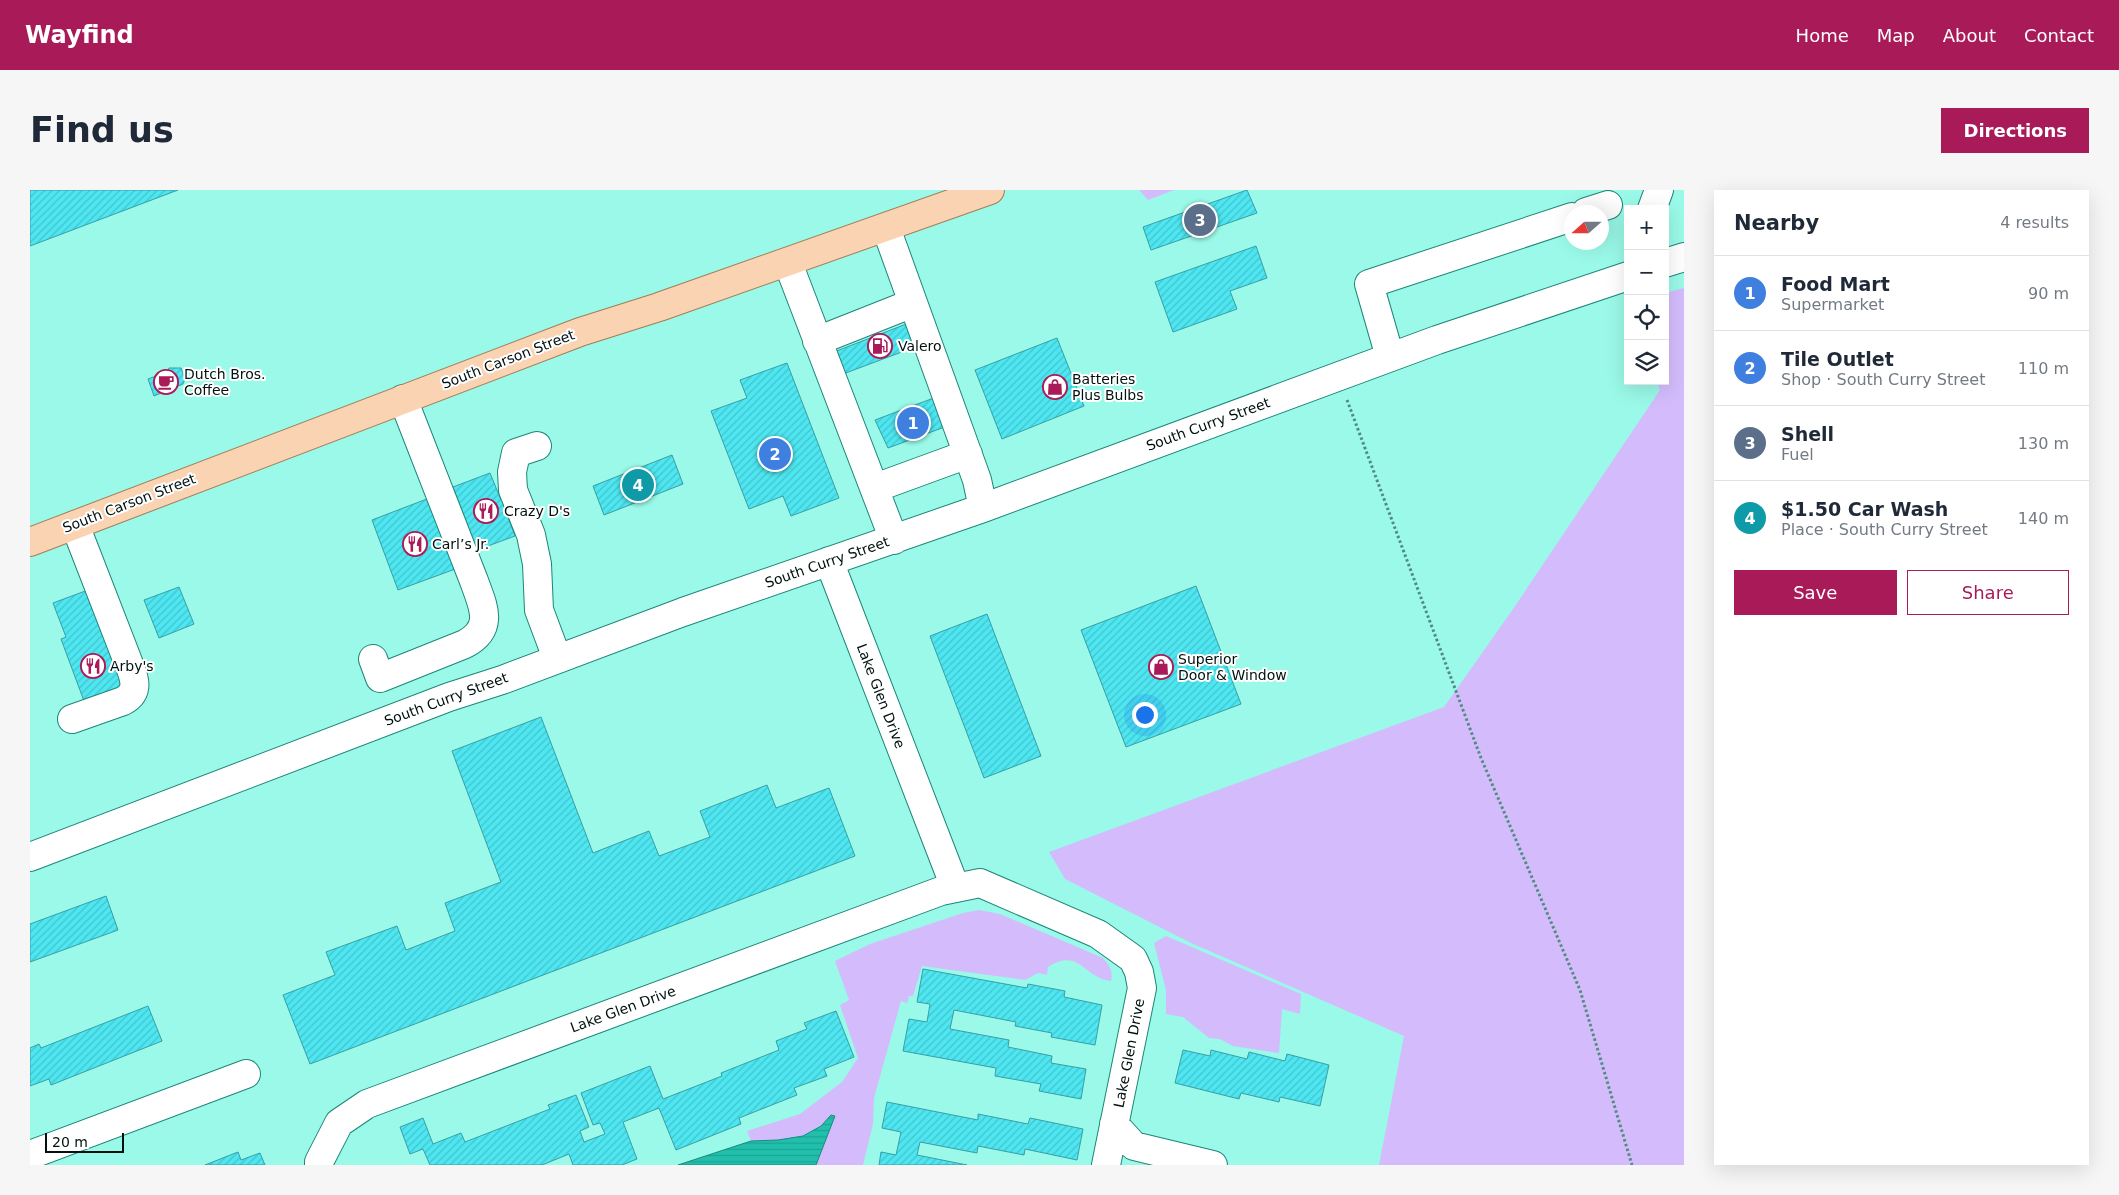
<!DOCTYPE html>
<meta charset="utf-8">
<style>
body{margin:0;font-family:"DejaVu Sans",sans-serif;background:#f6f6f7;color:#1f2937}
.controls{position:absolute;right:15px;top:15px;display:grid;overflow:hidden;border-radius:0px;box-shadow:0 5px 20px #0002}
.controls button{width:45px;height:45px;display:grid;place-items:center;padding:0;border:0;border-bottom:1px solid #e0e1e3;background:#fff;color:#1f2937;font:25px sans-serif}
.compass{position:absolute;left:1534px;top:15px;width:45px;height:45px;border-radius:50%;background:#fff;box-shadow:0 5px 20px #0002;rotate:249deg}
.scale{position:absolute;left:15px;bottom:12px;width:79px;box-sizing:border-box;padding-left:5px;border:2px solid #00110e;border-top:0;font-size:14px;line-height:18px;white-space:nowrap;color:#00110e;-webkit-text-stroke:4px #fff;paint-order:stroke}
.you{position:absolute;left:1114px;top:524px;width:18px;height:18px;margin:-12px;border:4px solid #fff;border-radius:50%;background:#1a73e8;box-shadow:0 0 0 8px #1a73e833}
.badge{display:grid;place-items:center;width:32px;height:32px;border-radius:50%;background:#a91a58;color:#fff;font-size:16px;font-weight:700}
.pin{position:absolute;translate:-50% -50%;border:2px solid #fff;box-shadow:0 1px 5px #0006}
.list{margin:0;padding:0;list-style:none}
h2{display:flex;justify-content:space-between;align-items:center;height:65px;margin:0;padding:0 20px;font-size:21px}
h2 small{font-size:16px;font-weight:400;color:#747a83}
.list li{display:grid;grid-template-columns:32px 1fr auto;gap:15px;align-items:center;box-sizing:border-box;height:75px;padding:0 20px;border-top:1px solid #e0e1e3}
.list b{display:block;font-size:19px;white-space:nowrap}
.list p{margin:0;font-size:16px;white-space:nowrap;color:#747a83}
.list em{font-size:16px;font-style:normal;color:#747a83}
.actions{display:flex;gap:10px;padding:15px 20px}
.actions a{flex:1;padding:11px 0;border:1px solid #a91a58;border-radius:0px;text-align:center;font-size:18px;color:#a91a58}
.actions .main{background:#a91a58;color:#fff}
.icon{flex:none;width:28px;height:28px;fill:none;stroke:currentColor;stroke-width:2;stroke-linecap:round;stroke-linejoin:round}
.map{position:relative;flex:none;width:1654px;height:975px;overflow:hidden;border-radius:0px}
header{display:flex;align-items:center;gap:30px;box-sizing:border-box;height:70px;padding:0 25px;background:#a91a58;color:#fff}
header strong{font-size:24px}
nav{display:flex;gap:28px;margin-inline-start:auto;font-size:18px}
.intro{display:flex;align-items:center;justify-content:space-between;box-sizing:border-box;height:120px;padding:0 30px}
h1{margin:0;font-size:35px}
.button{padding:12px 22px;border-radius:0px;background:#a91a58;color:#fff;font-size:18px;font-weight:700}
main{display:flex;gap:30px;padding:0 30px}
aside{flex:1;background:#fff;border-radius:0px;box-shadow:0 5px 20px #0002}
.map>svg:first-child{display:block}
</style>
<header>
<strong>Wayfind</strong>
<nav><a>Home</a><a>Map</a><a>About</a><a>Contact</a></nav>
</header>
<div class="intro"><h1>Find us</h1><a class="button">Directions</a></div>
<main>
<div class="map">
<svg width="1654" height="975" viewBox="0 0 1654 975">
<defs>
<pattern id="water-rules" width="6" height="5" patternUnits="userSpaceOnUse" patternTransform="scale(1.25)"><rect width="6" height="5" fill="#21c0ac"/><path d="M0 2.5h6" fill="none" stroke="#1ca493"/></pattern>
<pattern id="building-hatch" width="6" height="6" patternUnits="userSpaceOnUse" patternTransform="scale(1.25)"><rect width="6" height="6" fill="#4ee6f0"/><path d="M-1 1l2-2M0 6l6-6M5 7l2-2" fill="none" stroke="#42c4cd"/></pattern>
</defs>
<rect width="100%" height="100%" fill="#9af9e8"/>
<!-- green -->
<path fill="#d4bcfc" d="M1109 0H1144L1118 10Z
M1654 98V975H1349L1374 846 1161 753 1035 689 1019 662 1414 517 1483 419 1630 200 1626 191H1635V103Z
M949 720 970 724 1073 768C1080 776 1083 781 1081 791 1053 788 1050 757 1018 777L1017 785 1008 783 995 790 892 776 883 806H879L877 813 871 811 844 908 843 934 833 975H786L805 927 773 946 748 950 721 951 717 941 770 924 812 892 828 868 810 815 819 810 805 771 840 754 933 723Z
M1136 746 1271 804 1270 824 1252 819 1249 863 1203 856 1190 849 1179 848 1153 827 1136 824V800L1124 753Z"/>
<!-- water -->
<path fill="url(#water-rules)" stroke="#178c7d" d="M801 925 805 926 786 975H648L721 951 748 950 773 946 791 936Z"/>
<!-- building -->
<path fill="url(#building-hatch)" stroke="#379fa6" d="M0 0H148L0 56Z
M1217 0 1227 23 1121 60 1113 37Z
M1226 56 1237 88 1200 101 1207 119 1143 142 1125 92Z
M884 131 893 154 813 184 804 162Z
M1027 148 1054 216 972 249 945 180Z
M757 173 809 308 761 326 753 306 719 319 681 221 717 208 710 190Z
M139 178H151L155 189 153 194 124 206 118 189 137 182Z
M909 206 920 235 858 258 845 230Z
M642 265 653 294 574 325 563 296Z
M460 283 471 310 478 307 483 319 476 322 485 346 447 360 423 297Z
M402 307 428 378 368 400 342 330Z
M1166 396 1211 514 1096 557 1051 440Z
M149 397 164 434 129 448 114 410Z
M58 400 93 497 54 511 31 449 36 447 23 413Z
M957 424 1011 566 954 588 900 446Z
M511 527 563 663 619 641 629 666 680 647 670 621 737 595 746 618 799 598 825 666 280 874 253 805 305 785 296 762 367 736 376 760 425 741 415 713 471 692 422 561Z
M76 706 88 740 0 772V734Z
M893 779 997 798 998 794 1035 801 1034 807 1072 815 1065 855 1021 847 1022 843 985 836 986 832 924 820 920 839 979 850 978 857 1022 866 1021 873 1056 879 1051 909 1009 901 1011 894 965 886 966 878 873 861 879 829 897 832 900 814 887 812Z
M118 816 132 851 21 895 19 889 0 896V858L9 854 11 858Z
M806 821 824 867 794 879 797 886 764 898 767 905 709 928 711 934 646 960 629 918 593 932 607 969 592 975H543L539 964 512 975H400L393 959 380 964 370 937 393 928 403 954 431 943 435 952 520 919 518 915 546 905 559 937 550 941 554 952 575 944 570 933 563 935 551 903 620 876 633 909 692 886 691 883 749 860 746 851 777 839 774 833Z
M1153 860 1180 866 1181 860 1217 869 1219 862 1255 871 1257 864 1299 875 1290 916 1250 907 1249 912 1211 903 1209 909 1145 893Z
M857 912 948 930V924L998 934 1000 928 1053 939 1047 970 995 959 994 965 948 956 947 963 890 952 887 965 937 975H849L851 962 866 965 871 942 852 938Z
M208 962 211 970 230 963 235 975H175Z"/>
<g fill="none" stroke-linecap="round" stroke-linejoin="round">
<defs>
<path id="minor" d="M1622 19 1629 0
M1556 22 1578 15
M856 38 947 290 953 318
M758 73 864 350
M1635 73 1654 67
M787 151 883 113
M1360 167 1339 94 1542 27
M507 256 486 263 482 282 483 300 501 345 507 374 509 420 527 468
M845 298 938 264
M799 371 925 697
M343 469 350 488 435 454C465 438 453 416 444 391L373 209
M42 529 93 511C112 501 103 485 97 469L45 335
M0 667 419 507 472 490 653 422 953 318 1407 150 1598 86
M1084 934 1104 956 1183 975
M0 965 216 884
M289 975V972L309 933 337 914 911 701 950 693 1068 744 1103 769 1109 782 1112 798 1076 975"/>
<path id="major" d="M0 352 550 142 629 117 960 0"/>
</defs>
<!-- minor casing -->
<use href="#minor" stroke="#1c8678" stroke-width="30"/>
<!-- major casing -->
<use href="#major" stroke="#a17d57" stroke-width="30"/>
<!-- path -->
<path stroke="#518c81" stroke-width="3" stroke-dasharray="2.5 2.5" stroke-linecap="butt" d="M1317 210 1451 568 1550 800 1602 975"/>
<!-- minor -->
<use href="#minor" stroke="#fff" stroke-width="28"/>
<!-- major -->
<use href="#major" stroke="#fad4b2" stroke-width="28"/>
</g>
<!-- icons -->
<defs>
<symbol id="fuel-ring" viewBox="-11 -11 22 22"><circle r="9.5" fill="#fff" stroke="#a91a58" stroke-width="1.5"/><path d="M-5.5-6h7V0h2V4h1.3V-2.5L3-4.5l.8-.8L6-3V5H2.5V1h-1V6h-7ZM-4.2-4.7v3.2H.2V-4.7Z" fill="#a91a58"/></symbol>
<symbol id="cafe-ring" viewBox="-11 -11 22 22"><circle r="9.5" fill="#fff" stroke="#a91a58" stroke-width="1.5"/><path d="M-5.5-4.5H6V0H3Q3 3.5 0 3.5H-2.5Q-5.5 3.5-5.5 0ZM3-3.2v2h1.7v-2ZM-6 4.5H4V6H-6Z" fill="#a91a58"/></symbol>
<symbol id="shop-ring" viewBox="-11 -11 22 22"><circle r="9.5" fill="#fff" stroke="#a91a58" stroke-width="1.5"/><path d="M-5-2.5h2.3a2.7 3.5 0 0 1 5.4 0H5L5.5 6h-11ZM-1.5-2.5h3a1.5 2.3 0 0 0-3 0Z" fill="#a91a58"/></symbol>
<symbol id="restaurant-ring" viewBox="-11 -11 22 22"><circle r="9.5" fill="#fff" stroke="#a91a58" stroke-width="1.5"/><path d="M-5-6h1v4h1v-4h1v4h1v-4h1v5L-1.5 .5V6h-2V.5L-5-1ZM5-6V6H3V1.5H1.5Q1.5-4 5-6Z" fill="#a91a58"/></symbol>
</defs>
<g fill-rule="evenodd">
<use href="#fuel-ring" x="836" y="142" width="28" height="28"/>
<use href="#cafe-ring" x="122" y="178" width="28" height="28"/>
<use href="#shop-ring" x="1011" y="183" width="28" height="28"/>
<use href="#restaurant-ring" x="442" y="307" width="28" height="28"/>
<use href="#restaurant-ring" x="371" y="340" width="28" height="28"/>
<use href="#restaurant-ring" x="49" y="462" width="28" height="28"/>
<use href="#shop-ring" x="1117" y="463" width="28" height="28"/>
</g>
<g text-anchor="middle" stroke-width="4" stroke-linejoin="round" paint-order="stroke">
<!-- poi labels -->
<g font-size="14" fill="#00110e" stroke="#fff" text-anchor="start">
<text x="868" y="161">Valero</text>
<text x="154" y="189">Dutch Bros.<tspan x="154" dy="16">Coffee</tspan></text>
<text x="1042" y="194">Batteries<tspan x="1042" dy="16">Plus Bulbs</tspan></text>
<text x="474" y="326">Crazy D's</text>
<text x="402" y="359">Carl’s Jr.</text>
<text x="1148" y="474">Superior<tspan x="1148" dy="16">Door &amp; Window</tspan></text>
<text x="80" y="481">Arby's</text>
</g>
<!-- street labels -->
<g font-size="14" fill="#00110e" stroke="#fff">
<text transform="translate(478 169) rotate(-21)" y="5">South Carson Street</text>
<text transform="translate(1178 234) rotate(-20)" y="5">South Curry Street</text>
<text transform="translate(99 313) rotate(-21)" y="5">South Carson Street</text>
<text transform="translate(797 372) rotate(-19)" y="5">South Curry Street</text>
<text transform="translate(851 506) rotate(69)" y="5">Lake Glen Drive</text>
<text transform="translate(416 509) rotate(-20)" y="5">South Curry Street</text>
<text transform="translate(593 819) rotate(-20)" y="5">Lake Glen Drive</text>
<text transform="translate(1099 863) rotate(-79)" y="5">Lake Glen Drive</text>
</g>
</g>
</svg>
<div class="controls">
<button>+</button>
<button>−</button>
<button><svg class="icon" aria-label="locate" viewBox="0 0 24 24"><circle cx="12" cy="12" r="6"/><path d="M12 2v4M12 18v4M2 12h4M18 12h4"/></svg></button>
<button><svg class="icon" aria-label="layers" viewBox="0 0 24 24"><path d="M12 4l9 5-9 5-9-5zM3 14l9 5 9-5"/></svg></button>
</div>
<svg class="compass" viewBox="-18 -18 36 36"><path d="M0-13l5 13h-10z" fill="#e53935"/><path d="M0 13l5-13h-10z" fill="#747a83"/></svg>
<div class="scale">20 m</div>
<div class="you"></div>
<div class="pin badge" style="left:883px;top:233px;background:#3f7fe0">1</div>
<div class="pin badge" style="left:745px;top:264px;background:#3f7fe0">2</div>
<div class="pin badge" style="left:1170px;top:30px;background:#5c6f8a">3</div>
<div class="pin badge" style="left:608px;top:295px;background:#0f9aa8">4</div>
</div>
<aside>
<h2>Nearby<small>4 results</small></h2>
<ul class="list">
<li><span class="badge" style="background:#3f7fe0">1</span><div><b>Food Mart</b><p>Supermarket</p></div><em>90 m</em></li>
<li><span class="badge" style="background:#3f7fe0">2</span><div><b>Tile Outlet</b><p>Shop · South Curry Street</p></div><em>110 m</em></li>
<li><span class="badge" style="background:#5c6f8a">3</span><div><b>Shell</b><p>Fuel</p></div><em>130 m</em></li>
<li><span class="badge" style="background:#0f9aa8">4</span><div><b>$1.50 Car Wash</b><p>Place · South Curry Street</p></div><em>140 m</em></li>
</ul>
<div class="actions"><a class="main">Save</a><a>Share</a></div>
</aside>
</main>
